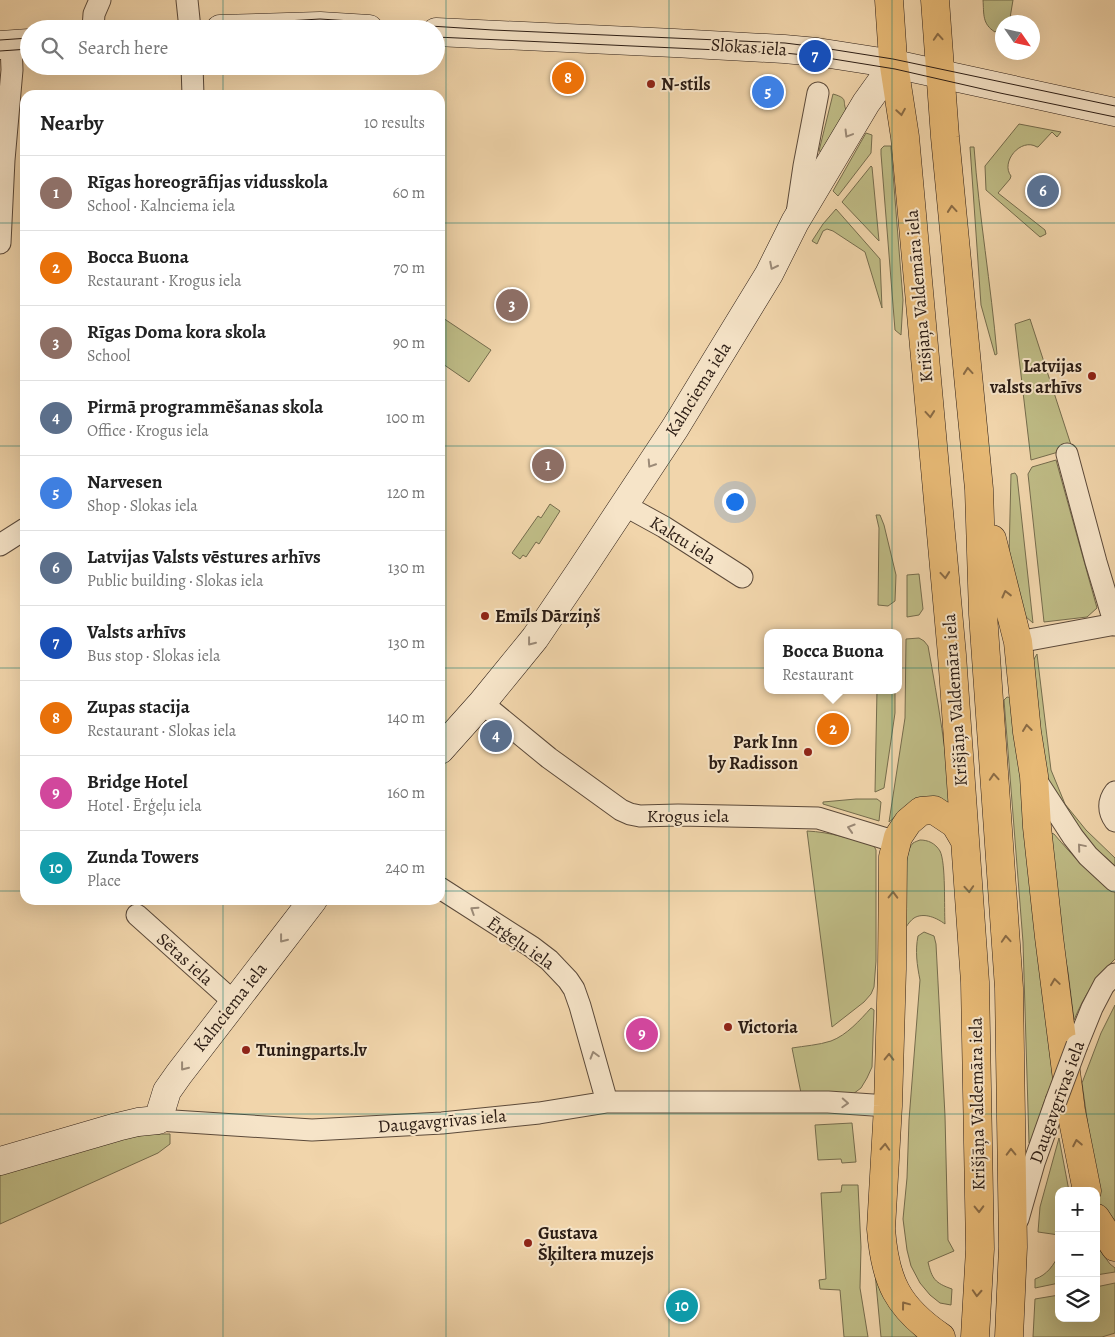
<!DOCTYPE html>
<meta charset="utf-8">
<style>
body{margin:0;font-family:Alegreya,serif;background:#f2f2f2;color:#222}
.controls{position:absolute;right:15px;bottom:15px;display:grid;overflow:hidden;border-radius:10px;box-shadow:0 5px 20px #0002}
.controls button{width:45px;height:45px;display:grid;place-items:center;padding:0;border:0;border-bottom:1px solid #e0e0e0;background:#fff;color:#222;font:25px sans-serif}
.compass{position:absolute;left:995px;top:15px;width:45px;height:45px;border-radius:50%;background:#fff;box-shadow:0 5px 20px #0002;rotate:124deg}
.you{position:absolute;left:734px;top:501px;width:18px;height:18px;margin:-12px;border:4px solid #fff;border-radius:50%;background:#1a73e8;box-shadow:0 0 0 8px #1a73e833}
.badge{display:grid;place-items:center;width:32px;height:32px;border-radius:50%;background:#8f2418;color:#fff;font-size:16px;font-weight:700}
.pin{position:absolute;translate:-50% -50%;border:2px solid #fff;box-shadow:0 1px 5px #0006}
.popup{position:absolute;left:764px;top:629px;width:138px;height:65px;box-sizing:border-box;display:grid;place-content:center;border-radius:10px;background:#fff;filter:drop-shadow(0 1px 4px #0005);font-size:16px;white-space:nowrap;color:#767676}
.popup b{font-size:19px;color:#222}
.popup::after{content:'';position:absolute;left:50%;top:100%;margin-left:-10px;border:10px solid transparent;border-top-color:#fff}
.list{margin:0;padding:0;list-style:none}
h2{display:flex;justify-content:space-between;align-items:center;height:65px;margin:0;padding:0 20px;font-size:21px}
h2 small{font-size:16px;font-weight:400;color:#767676}
.list li{display:grid;grid-template-columns:32px 1fr auto;gap:15px;align-items:center;box-sizing:border-box;height:75px;padding:0 20px;border-top:1px solid #e0e0e0}
.list b{display:block;font-size:19px;white-space:nowrap}
.list p{margin:0;font-size:16px;white-space:nowrap;color:#767676}
.list em{font-size:16px;font-style:normal;color:#767676}
.icon{flex:none;width:28px;height:28px;fill:none;stroke:currentColor;stroke-width:2;stroke-linecap:round;stroke-linejoin:round}
.map{position:relative;flex:none;width:1115px;height:1337px;overflow:hidden}
.search{position:absolute;background:#fff;box-shadow:0 5px 20px #0002;left:20px;top:20px;width:425px;height:55px;display:flex;align-items:center;gap:12px;box-sizing:border-box;padding:0 18px;border-radius:28px;color:#767676;font-size:19px}
.panel{position:absolute;background:#fff;box-shadow:0 5px 20px #0002;left:20px;top:90px;width:425px;height:815px;border-radius:15px}
.map>svg:first-child{display:block}
</style>
<div class="map">
<svg width="1115" height="1337" viewBox="0 0 1115 1337">
<rect width="100%" height="100%" fill="#f1d5ab"/>
<filter id="stains"><feTurbulence type="fractalNoise" baseFrequency=".004" numOctaves="4"/><feColorMatrix values="0 0 0 0 .2 0 0 0 0 .09 0 0 0 0 .02 0 0 0 .5 -.17"/></filter>
<radialGradient id="worn" r=".72"><stop offset=".6" stop-color="#630" stop-opacity="0"/><stop offset="1" stop-color="#630" stop-opacity=".3"/></radialGradient>
<!-- green -->
<path fill="#bfbc86" stroke="#756c4d" d="M983 0H1013L1010 18 1006 22H1002V26L995 32C982 24 984 14 983 0Z
M833 94C851 99 840 102 848 113L824 152 819 151Z
M1019 124 1061 132 1057 137 1052 132 1038 147H1037C1021 137 1000 162 1011 176L1010 179 998 193 1045 230 1046 234 1040 237 986 190 985 166Z
M866 133 872 135 871 153 838 196 833 191Z
M884 146H891V148L903 300 901 335 895 330 881 154V149Z
M970 147H974C979 216 991 285 997 354L995 355 981 305Z
M871 166 872 167 879 241 842 202Z
M836 209 880 259 882 308 865 252 833 231 827 229 823 231 817 244 812 241 823 224Z
M440 316 491 350 469 382 440 362Z
M1030 319 1072 448 1031 460 1015 324Z
M1056 460 1097 608 1087 617 1044 622 1028 474 1032 467Z
M1015 473 1017 476 1033 623 1018 610 1009 556 1011 474Z
M550 504 560 511 539 544 536 542 526 557 523 555 520 559 512 553 538 516 541 518Z
M876 515H880L884 525 896 575 895 601 888 606 878 605 879 528Z
M919 574 923 609 919 615 907 617V575Z
M919 638 924 641 928 646C938 701 947 756 952 813L896 816 889 822 905 718 906 639Z
M1037 654 1051 770 1065 804 1086 830 1115 858V866L1084 838 1048 787 1030 666Z
M877 690H895V713L884 788 875 792Z
M1007 697 1012 698 1053 1079 1043 1105 1032 1143H1029L1023 942 1004 700Z
M856 799H877L881 802 879 821 823 804V802Z
M807 831C830 832 852 839 874 846L876 850V961L874 987 871 994 864 1002 832 1027Z
M1051 833 1054 834C1073 856 1091 876 1115 892V959C1096 977 1084 996 1074 1020L1068 972 1063 946Z
M920 840C928 840 935 843 940 851 946 863 944 908 945 924 937 918 924 912 914 918 911 920 908 924 906 927 906 910 901 855 913 843 915 842 917 841 920 840Z
M924 932 934 936 936 944 945 1116 948 1240 954 1251 928 1262C932 1279 935 1283 952 1289L951 1305 940 1303 930 1295 920 1283 911 1266 907 1250 903 1219 907 1178 909 1120 920 980C917 965 915 951 918 936Z
M1115 1005V1236L1101 1214 1097 1190 1082 1083 1101 1033Z
M871 1008 874 1010 872 1067 867 1078 861 1088 853 1094 801 1093 792 1048C804 1046 819 1045 831 1041 847 1035 860 1020 871 1008Z
M852 1123 856 1162 842 1163 841 1159 818 1160 815 1125Z
M150 1134H170V1144L158 1153 0 1224V1174L126 1138Z
M1059 1138 1069 1191H1059V1235L1038 1232 1040 1207Z
M842 1185H858L861 1247 860 1288 868 1337H844L840 1290 820 1289 819 1280 826 1279 821 1193 841 1192Z
M1096 1245 1110 1264 1115 1268V1272L1096 1275Z
M1059 1254V1283L1035 1288V1279C1047 1275 1054 1265 1059 1254Z
M874 1262 920 1337H881Z
M1115 1283V1333L1102 1337H1033L1035 1299 1059 1295V1318H1096V1287Z"/>
<g fill="none" stroke-linecap="round" stroke-linejoin="round">
<defs>
<path id="street" d="M187 0 190 29
M93 29 94 14 100 0
M192 66 193 95
M797 213 804 166 818 93
M0 243 4 160 12 70 11 44
M1067 454 1096 562 1115 625
M624 505 664 527 742 577
M0 545 25 529
M1018 642 1115 624
M482 703 549 758 621 810 630 814 640 816 678 815 818 818 890 840 896 846
M1034 777 1073 837 1088 856 1115 881
M1115 792C1108 801 1108 811 1115 821
M440 888 532 947 549 960 568 980 574 989 580 1006 607 1102
M137 915 234 1002
M1077 1045 1092 1008 1104 985 1115 974
M158 1120 312 1130 442 1123 539 1113 607 1102H828L888 1106
M1018 1219 1034 1163 1056 1101"/>
<path id="secondary" d="M220 29 320 26 369 29
M436 32 674 43 784 49 817 52 894 64 1115 112
M0 45 29 43
M440 750 482 703 535 638 581 570 675 428 703 382 769 274 795 222 866 103 894 64
M0 1161 117 1127 138 1122 158 1120 167 1091 179 1074 313 900"/>
<path id="primary" d="M889 0 893 59 905 137 952 655 975 982 980 1249 975 1337
M935 0 945 137 979 489 983 614 1009 988 1013 1247 1009 1337
M992 539 1018 642 1027 732 1034 776 1037 827 1049 937 1071 1111 1087 1191
M1096 1218 1115 1247
M941 1337C897 1307 885 1281 881 1229L888 1106 892 969 893 857 898 837 908 822 921 811 934 810 955 824 965 841"/>
</defs>
<!-- street casing -->
<use href="#street" stroke="#5c4a3a" stroke-width="23"/>
<!-- secondary casing -->
<use href="#secondary" stroke="#2b1c14" stroke-width="29"/>
<!-- primary casing -->
<use href="#primary" stroke="#2b1c14" stroke-width="29"/>
<!-- street -->
<use href="#street" stroke="#f6e4c8" stroke-width="21"/>
<!-- secondary -->
<use href="#secondary" stroke="#f6e4c8" stroke-width="28"/>
<!-- primary -->
<use href="#primary" stroke="#e8ba76" stroke-width="28"/>
<!-- tram -->
<path stroke="#2b1c14" stroke-width="1" d="M151 29 320 19 493 30 785 43 817 47 893 59 1115 106
M436 37 784 53 815 56 895 69 1000 93 1115 117
M0 40 29 38
M0 51 29 49"/>
<defs>
<path id="street-bridge" d="M1056 1101 1077 1045"/>
</defs>
<!-- street-bridge casing -->
<use href="#street-bridge" stroke="#5c4a3a" stroke-width="23" stroke-linecap="butt"/>
<!-- street-bridge -->
<use href="#street-bridge" stroke="#f6e4c8" stroke-width="21"/>
</g>
<!-- one-way arrows -->
<defs><path id="oneway-chevron" d="M-2-3.5L2.5 0L-2 3.5" fill="none" stroke-width="1.6" stroke-linecap="round" stroke-linejoin="round" transform="scale(1.25)"/></defs>
<g stroke="#8a6b45">
<use href="#oneway-chevron" transform="translate(938 37) rotate(-94)"/>
<use href="#oneway-chevron" transform="translate(901 112) rotate(81)"/>
<use href="#oneway-chevron" transform="translate(952 209) rotate(-95)"/>
<use href="#oneway-chevron" transform="translate(968 371) rotate(-95)"/>
<use href="#oneway-chevron" transform="translate(930 414) rotate(85)"/>
<use href="#oneway-chevron" transform="translate(945 575) rotate(85)"/>
<use href="#oneway-chevron" transform="translate(1006 594) rotate(-104)"/>
<use href="#oneway-chevron" transform="translate(1027 728) rotate(-97)"/>
<use href="#oneway-chevron" transform="translate(994 777) rotate(-94)"/>
<use href="#oneway-chevron" transform="translate(969 889) rotate(86)"/>
<use href="#oneway-chevron" transform="translate(893 895) rotate(-89)"/>
<use href="#oneway-chevron" transform="translate(1006 939) rotate(-94)"/>
<use href="#oneway-chevron" transform="translate(1055 982) rotate(-98)"/>
<use href="#oneway-chevron" transform="translate(889 1057) rotate(-89)"/>
<use href="#oneway-chevron" transform="translate(1077 1143) rotate(-101)"/>
<use href="#oneway-chevron" transform="translate(885 1147) rotate(-87)"/>
<use href="#oneway-chevron" transform="translate(1011 1152) rotate(-91)"/>
<use href="#oneway-chevron" transform="translate(979 1209) rotate(89)"/>
<use href="#oneway-chevron" transform="translate(977 1293) rotate(93)"/>
<use href="#oneway-chevron" transform="translate(905 1305) rotate(-127)"/>
</g>
<g stroke="#9b8a77">
<use href="#oneway-chevron" transform="translate(848 134) rotate(121)"/>
<use href="#oneway-chevron" transform="translate(773 266) rotate(117)"/>
<use href="#oneway-chevron" transform="translate(651 464) rotate(123)"/>
<use href="#oneway-chevron" transform="translate(531 642) rotate(128)"/>
<use href="#oneway-chevron" transform="translate(851 828) rotate(-163)"/>
<use href="#oneway-chevron" transform="translate(1081 847) rotate(-130)"/>
<use href="#oneway-chevron" transform="translate(474 910) rotate(-147)"/>
<use href="#oneway-chevron" transform="translate(283 939) rotate(128)"/>
<use href="#oneway-chevron" transform="translate(594 1055) rotate(-106)"/>
<use href="#oneway-chevron" transform="translate(184 1067) rotate(128)"/>
<use href="#oneway-chevron" transform="translate(845 1103) rotate(3)"/>
</g>
<!-- grid -->
<path fill="none" stroke="#0f766e" stroke-width="1" stroke-opacity="0.55" d="M223 0V29M446 0V1337M669 0V1337M892 0V1337M223 66V95M0 223H25M440 223H1115M0 446H25M440 446H1115M0 668H25M440 668H1115M0 891H25M440 891H1115M223 900V1337M0 1114H1115"/>
<!-- markers -->
<g fill="#8f2418" stroke="#f6e4c8" stroke-width="2">
<circle cx="651" cy="84" r="5"/>
<circle cx="1092" cy="376" r="5"/>
<circle cx="485" cy="616" r="5"/>
<circle cx="808" cy="752" r="5"/>
<circle cx="728" cy="1027" r="5"/>
<circle cx="246" cy="1050" r="5"/>
<circle cx="528" cy="1243" r="5"/>
</g>
<g text-anchor="middle" stroke-width="4" stroke-linejoin="round" paint-order="stroke">
<!-- street labels -->
<g font-size="18" fill="#2b1c14" stroke="#f6e4c8">
<text transform="translate(749 47) rotate(4)" y="6">Slokas iela</text>
<text transform="translate(919 296) rotate(-95)" y="6">Krišjāņa Valdemāra iela</text>
<text transform="translate(698 389) rotate(-58)" y="6">Kalnciema iela</text>
<text transform="translate(683 540) rotate(32)" y="6">Kaktu iela</text>
<text transform="translate(955 700) rotate(-94)" y="6">Krišjāņa Valdemāra iela</text>
<text x="688" y="822">Krogus iela</text>
<text transform="translate(521 943) rotate(35)" y="6">Ērģeļu iela</text>
<text transform="translate(185 959) rotate(42)" y="6">Sētas iela</text>
<text transform="translate(230 1007) rotate(-52)" y="6">Kalnciema iela</text>
<text transform="translate(1057 1102) rotate(-70)" y="6">Daugavgrīvas iela</text>
<text transform="translate(977 1104) rotate(-91)" y="6">Krišjāņa Valdemāra iela</text>
<text transform="translate(442 1121) rotate(-5)" y="6">Daugavgrīvas iela</text>
</g>
<!-- poi labels -->
<g font-size="18" font-weight="bold" fill="#2b1c14" stroke="#f6e4c8" text-anchor="start">
<text x="661" y="90">N-stils</text>
<text x="1082" y="372" text-anchor="end">Latvijas<tspan x="1082" dy="21">valsts arhīvs</tspan></text>
<text x="495" y="622">Emīls Dārziņš</text>
<text x="798" y="748" text-anchor="end">Park Inn<tspan x="798" dy="21">by Radisson</tspan></text>
<text x="738" y="1033">Victoria</text>
<text x="256" y="1056">Tuningparts.lv</text>
<text x="538" y="1239">Gustava<tspan x="538" dy="21">Šķiltera muzejs</tspan></text>
</g>
</g>
<rect width="100%" height="100%" filter="url(#stains)"/>
<rect width="100%" height="100%" fill="url(#worn)"/>
</svg>
<div class="controls">
<button>+</button>
<button>−</button>
<button><svg class="icon" aria-label="layers" viewBox="0 0 24 24"><path d="M12 4l9 5-9 5-9-5zM3 14l9 5 9-5"/></svg></button>
</div>
<svg class="compass" viewBox="-18 -18 36 36"><path d="M0-13l5 13h-10z" fill="#e53935"/><path d="M0 13l5-13h-10z" fill="#767676"/></svg>
<div class="you"></div>
<div class="pin badge" style="left:548px;top:465px;background:#8d6e63">1</div>
<div class="pin badge" style="left:833px;top:729px;background:#e8710a">2</div>
<div class="popup"><b>Bocca Buona</b>Restaurant</div>
<div class="pin badge" style="left:512px;top:305px;background:#8d6e63">3</div>
<div class="pin badge" style="left:496px;top:736px;background:#5c6f8a">4</div>
<div class="pin badge" style="left:768px;top:92px;background:#3f7fe0">5</div>
<div class="pin badge" style="left:1043px;top:191px;background:#5c6f8a">6</div>
<div class="pin badge" style="left:815px;top:56px;background:#1a4fb4">7</div>
<div class="pin badge" style="left:568px;top:78px;background:#e8710a">8</div>
<div class="pin badge" style="left:642px;top:1034px;background:#d1479c">9</div>
<div class="pin badge" style="left:682px;top:1306px;background:#0f9aa8">10</div>
<div class="search"><svg class="icon" aria-label="search" viewBox="0 0 24 24"><circle cx="10" cy="10" r="6"/><path d="M15 15l6 6"/></svg>Search here</div>
<section class="panel">
<h2>Nearby<small>10 results</small></h2>
<ul class="list">
<li><span class="badge" style="background:#8d6e63">1</span><div><b>Rīgas horeogrāfijas vidusskola</b><p>School · Kalnciema iela</p></div><em>60 m</em></li>
<li><span class="badge" style="background:#e8710a">2</span><div><b>Bocca Buona</b><p>Restaurant · Krogus iela</p></div><em>70 m</em></li>
<li><span class="badge" style="background:#8d6e63">3</span><div><b>Rīgas Doma kora skola</b><p>School</p></div><em>90 m</em></li>
<li><span class="badge" style="background:#5c6f8a">4</span><div><b>Pirmā programmēšanas skola</b><p>Office · Krogus iela</p></div><em>100 m</em></li>
<li><span class="badge" style="background:#3f7fe0">5</span><div><b>Narvesen</b><p>Shop · Slokas iela</p></div><em>120 m</em></li>
<li><span class="badge" style="background:#5c6f8a">6</span><div><b>Latvijas Valsts vēstures arhīvs</b><p>Public building · Slokas iela</p></div><em>130 m</em></li>
<li><span class="badge" style="background:#1a4fb4">7</span><div><b>Valsts arhīvs</b><p>Bus stop · Slokas iela</p></div><em>130 m</em></li>
<li><span class="badge" style="background:#e8710a">8</span><div><b>Zupas stacija</b><p>Restaurant · Slokas iela</p></div><em>140 m</em></li>
<li><span class="badge" style="background:#d1479c">9</span><div><b>Bridge Hotel</b><p>Hotel · Ērģeļu iela</p></div><em>160 m</em></li>
<li><span class="badge" style="background:#0f9aa8">10</span><div><b>Zunda Towers</b><p>Place</p></div><em>240 m</em></li>
</ul>
</section>
</div>
